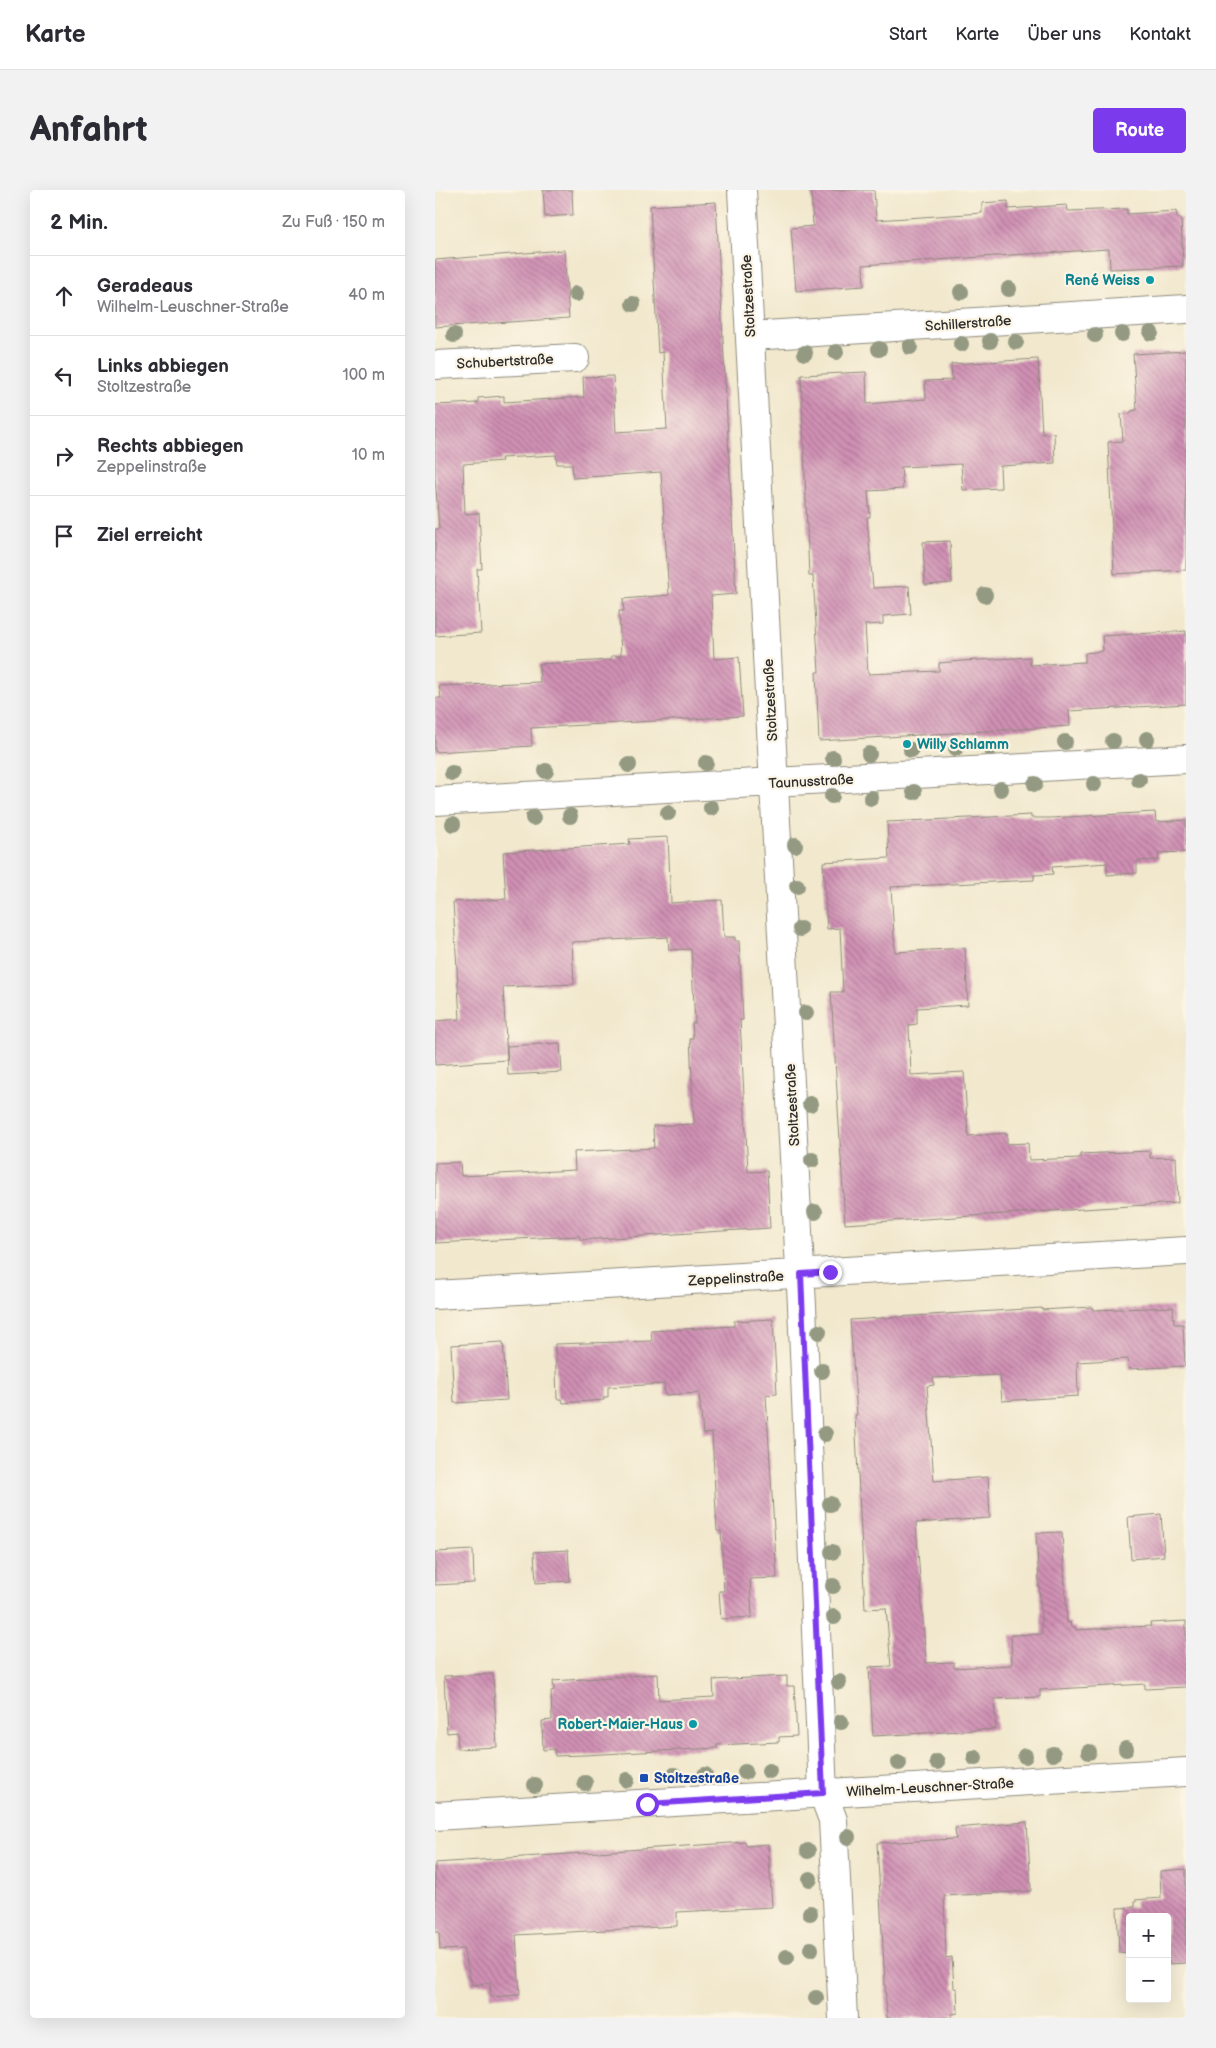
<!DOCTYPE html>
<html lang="de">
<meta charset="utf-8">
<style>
body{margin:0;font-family:"Balsamiq Sans",sans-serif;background:#f2f2f3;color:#2b2b33}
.controls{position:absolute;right:15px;bottom:15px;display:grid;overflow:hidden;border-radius:5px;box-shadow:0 5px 20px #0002}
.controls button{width:45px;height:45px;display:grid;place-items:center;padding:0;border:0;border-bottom:1px solid #e1e1e2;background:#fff;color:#2b2b33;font:25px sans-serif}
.stop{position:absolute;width:15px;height:15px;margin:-11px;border:4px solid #7c3aed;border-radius:50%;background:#fff}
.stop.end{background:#7c3aed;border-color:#fff;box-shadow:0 1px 5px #0008}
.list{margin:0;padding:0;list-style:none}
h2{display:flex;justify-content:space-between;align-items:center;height:65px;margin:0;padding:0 20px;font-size:21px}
h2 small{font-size:16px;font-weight:400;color:#7c7c81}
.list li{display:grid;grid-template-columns:32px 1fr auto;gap:15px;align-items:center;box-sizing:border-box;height:80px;padding:0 20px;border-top:1px solid #e1e1e2}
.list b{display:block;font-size:19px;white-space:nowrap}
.list p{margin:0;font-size:16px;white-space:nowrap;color:#7c7c81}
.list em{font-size:16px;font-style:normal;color:#7c7c81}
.icon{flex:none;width:28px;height:28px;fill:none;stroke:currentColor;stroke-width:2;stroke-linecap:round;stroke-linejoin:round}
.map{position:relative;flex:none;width:751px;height:1828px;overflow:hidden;border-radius:5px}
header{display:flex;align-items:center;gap:30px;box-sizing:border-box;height:70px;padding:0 25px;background:#fff;border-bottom:1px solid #e1e1e2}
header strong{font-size:24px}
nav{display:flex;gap:28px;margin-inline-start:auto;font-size:18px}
.intro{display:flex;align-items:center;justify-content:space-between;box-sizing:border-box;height:120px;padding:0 30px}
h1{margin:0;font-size:35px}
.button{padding:12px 22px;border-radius:5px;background:#7c3aed;color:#fff;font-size:18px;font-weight:700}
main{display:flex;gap:30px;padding:0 30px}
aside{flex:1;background:#fff;border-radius:5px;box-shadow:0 5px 20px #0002}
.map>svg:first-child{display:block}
</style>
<header>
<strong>Karte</strong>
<nav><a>Start</a><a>Karte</a><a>Über uns</a><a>Kontakt</a></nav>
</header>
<div class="intro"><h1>Anfahrt</h1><a class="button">Route</a></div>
<main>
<aside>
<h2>2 Min.<small>Zu Fuß · 150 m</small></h2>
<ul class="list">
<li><svg class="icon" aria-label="ahead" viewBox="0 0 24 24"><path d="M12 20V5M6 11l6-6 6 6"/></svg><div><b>Geradeaus</b><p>Wilhelm-Leuschner-Straße</p></div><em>40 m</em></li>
<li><svg class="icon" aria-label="left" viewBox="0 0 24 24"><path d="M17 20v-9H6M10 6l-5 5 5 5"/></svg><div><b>Links abbiegen</b><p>Stoltzestraße</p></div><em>100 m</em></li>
<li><svg class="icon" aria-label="right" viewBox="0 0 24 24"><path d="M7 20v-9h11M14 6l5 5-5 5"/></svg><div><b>Rechts abbiegen</b><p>Zeppelinstraße</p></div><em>10 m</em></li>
<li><svg class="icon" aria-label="arrive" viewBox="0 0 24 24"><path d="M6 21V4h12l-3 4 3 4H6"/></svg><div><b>Ziel erreicht</b></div></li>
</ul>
</aside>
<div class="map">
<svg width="751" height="1828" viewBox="0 0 751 1828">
<defs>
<pattern id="building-back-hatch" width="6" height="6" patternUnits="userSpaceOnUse" patternTransform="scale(1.25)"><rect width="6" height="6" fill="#d090b4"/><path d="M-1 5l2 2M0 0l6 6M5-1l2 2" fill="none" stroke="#a97693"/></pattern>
</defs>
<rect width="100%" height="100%" fill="#fcf5e5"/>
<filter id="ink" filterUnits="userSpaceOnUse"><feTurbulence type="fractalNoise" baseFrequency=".02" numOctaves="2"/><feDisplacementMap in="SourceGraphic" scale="10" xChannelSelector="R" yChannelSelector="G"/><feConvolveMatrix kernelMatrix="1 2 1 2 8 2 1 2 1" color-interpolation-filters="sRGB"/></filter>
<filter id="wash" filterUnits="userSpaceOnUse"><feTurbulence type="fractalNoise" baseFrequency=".0096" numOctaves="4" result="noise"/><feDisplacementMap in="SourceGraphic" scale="20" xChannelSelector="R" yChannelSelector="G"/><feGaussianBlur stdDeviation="1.12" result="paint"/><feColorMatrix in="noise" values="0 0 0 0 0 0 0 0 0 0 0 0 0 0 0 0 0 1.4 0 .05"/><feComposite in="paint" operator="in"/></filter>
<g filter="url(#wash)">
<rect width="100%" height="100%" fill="#f1e8cd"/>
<g id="blocks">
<!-- building -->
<path fill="url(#building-back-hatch)" d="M108 0H137L138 25 110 27Z
M376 0H439L441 30 547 23V13L573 11V19L632 15 633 21 692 19V24L741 21 742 28H746L748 76 675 79 674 59 576 65 428 75 429 96 361 101 356 38 378 36Z
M281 12 301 404 276 406 279 469 304 467 308 526 96 538 97 556 0 562V508H6L4 496 105 492 104 474 176 470V466H186L184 421H189L188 409 234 405 226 282 138 288 137 274H122L121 265 66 268 67 271 28 274 30 324 44 323 47 379H42L46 443 0 446V339H4L0 286V215L43 213V208L69 206V212L149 207 148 187 178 186 181 242 232 239 228 162 223 163 215 16Z
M129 60 134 128 0 137V70Z
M751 161V380L679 384 673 252 688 251 686 224 696 223V221L702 220 698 164Z
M603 169 607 244 619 243 620 273 565 276 566 298 528 300 526 274 466 277 468 299 433 301 435 327H432L438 398 474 396 476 424 448 426V434L430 435 433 484 504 481V473L527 471 595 467V475L650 472V463L668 461 667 446 751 441V514L634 521 635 536 384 551 381 482H384L378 386H374L366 185 431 182 432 214 491 209 490 191 517 190 516 174Z
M515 351 517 393 490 395 488 352Z
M720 622 721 632 751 630V662L723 663 724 670 702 671V683L672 685V673L617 677 618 684 599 685V690L456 697 460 762 530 758 533 815 482 818V834L474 835 476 885 529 882 533 946 572 943V954L593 953 594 970 645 968V964L715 961V968L741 967 743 1013 410 1034 396 802H408L405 738 392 739 388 672 454 668 452 632 596 625V628H615Z
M233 647 236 713 287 710 289 747H300V751H304L308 830H305L313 982 332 981 335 1038 145 1050 144 1046 0 1053V973L25 972 26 986 140 980 139 962 219 958 218 936 259 934 255 848H258L257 833H260L256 759 234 760 233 747 137 752 139 794 68 797 72 870 0 875V831L25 829 18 712 71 709 68 662 195 654 194 649Z
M125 853 127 882 73 885 72 856Z
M657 1117 658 1120 738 1117 739 1134H748L750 1176 694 1179 693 1169 642 1172 643 1206 567 1211 565 1185 498 1188 499 1195 492 1196 499 1291 553 1287 555 1328 481 1333 491 1473 519 1472V1478L577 1475 576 1445 607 1444 601 1343 627 1342 632 1433 635 1432 636 1437H640L641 1440 716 1436 715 1433 751 1431V1497L710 1499V1494L605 1500V1507L559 1509 561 1539 438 1546 434 1477 456 1476 451 1418 430 1419 420 1225H422L415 1130 607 1118V1120Z
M338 1129 342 1204 331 1205 342 1388 315 1389 317 1427 286 1429 284 1401H289L286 1341H282L277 1243 268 1244 264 1203 230 1205 229 1194 173 1197V1207H169V1210L128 1213 127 1209H122L120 1154 217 1151 216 1141 299 1136V1131Z
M68 1152 72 1210 19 1213 16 1155Z
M726 1324 729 1366 696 1369 693 1327Z
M38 1360 39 1393 0 1395V1362Z
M133 1360 135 1391 101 1393 99 1362Z
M58 1484 62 1557 23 1559 22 1542 12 1543 9 1486Z
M223 1484 224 1510 279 1507 278 1490 352 1486V1496H359L362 1546 344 1547V1552L282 1555V1558L149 1565 120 1566 119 1559 108 1560 107 1531 117 1530 116 1501 119 1500 118 1491Z
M592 1632 596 1701 509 1706 511 1768 517 1767 519 1798 522 1799 523 1823 517 1824V1828H452L442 1653 521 1649 520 1638Z
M310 1652 311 1656 333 1654 337 1717 242 1722V1736L81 1745 85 1805 56 1807 55 1793 37 1795 28 1759 5 1760 4 1742H0V1673Z
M751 1679V1773L732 1774V1727H695V1762L684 1763 682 1718 700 1717V1710L726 1708 725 1681Z"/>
</g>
</g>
<g filter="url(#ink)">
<use href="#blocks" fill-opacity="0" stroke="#8e8a7c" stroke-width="1"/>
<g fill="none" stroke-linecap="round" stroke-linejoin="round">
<defs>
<path id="minor" d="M307 0 367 1116 388 1603 398 1630 408 1828
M315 146 751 119
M0 175 140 168
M0 611 751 569
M0 1105 751 1061"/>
<path id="tertiary" d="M0 1626 751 1582"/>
</defs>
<!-- minor casing -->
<use href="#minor" stroke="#8e8a7c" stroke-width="30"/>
<!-- tertiary casing -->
<use href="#tertiary" stroke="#8e8a7c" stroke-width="30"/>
<!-- minor -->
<use href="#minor" stroke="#fff" stroke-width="28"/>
<!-- tertiary -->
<use href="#tertiary" stroke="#fff" stroke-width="28"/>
</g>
<!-- trees -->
<g fill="#949a82">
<circle cx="574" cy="99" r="8"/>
<circle cx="526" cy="102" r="8"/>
<circle cx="141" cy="104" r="8"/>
<circle cx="198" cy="114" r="8"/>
<circle cx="716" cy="143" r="8"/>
<circle cx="687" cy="144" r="8"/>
<circle cx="19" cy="145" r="8"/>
<circle cx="660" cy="145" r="8"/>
<circle cx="555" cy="151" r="8"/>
<circle cx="581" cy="152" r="8"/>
<circle cx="526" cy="154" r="8"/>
<circle cx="475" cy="157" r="8"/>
<circle cx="444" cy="159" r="8"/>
<circle cx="401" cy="162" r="8"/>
<circle cx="370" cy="163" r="8"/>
<circle cx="550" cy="405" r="8"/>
<circle cx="712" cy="549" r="8"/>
<circle cx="678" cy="551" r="8"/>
<circle cx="630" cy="552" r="8"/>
<circle cx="521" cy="558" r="8"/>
<circle cx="555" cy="558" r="8"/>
<circle cx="476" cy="560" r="8"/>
<circle cx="434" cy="564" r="8"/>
<circle cx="398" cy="568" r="8"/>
<circle cx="271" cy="573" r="8"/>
<circle cx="194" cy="575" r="8"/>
<circle cx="111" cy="581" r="8"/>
<circle cx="17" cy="583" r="8"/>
<circle cx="704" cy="590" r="8"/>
<circle cx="600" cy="594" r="8"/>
<circle cx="659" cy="594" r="8"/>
<circle cx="566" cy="599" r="8"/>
<circle cx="479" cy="602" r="8"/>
<circle cx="397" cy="606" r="8"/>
<circle cx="436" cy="608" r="8"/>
<circle cx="276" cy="618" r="8"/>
<circle cx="233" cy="623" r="8"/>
<circle cx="135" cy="626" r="8"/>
<circle cx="98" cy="628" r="8"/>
<circle cx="18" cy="634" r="8"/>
<circle cx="360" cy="655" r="8"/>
<circle cx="362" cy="696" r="8"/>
<circle cx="365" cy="739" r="8"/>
<circle cx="371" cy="823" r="8"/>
<circle cx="375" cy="914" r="8"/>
<circle cx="377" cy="970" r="8"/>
<circle cx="380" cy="1022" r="8"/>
<circle cx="384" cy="1142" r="8"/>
<circle cx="387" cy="1181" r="8"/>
<circle cx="390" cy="1244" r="8"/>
<circle cx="395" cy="1314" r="8"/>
<circle cx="397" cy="1362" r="8"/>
<circle cx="398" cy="1396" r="8"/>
<circle cx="399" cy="1427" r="8"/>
<circle cx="404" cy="1492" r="8"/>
<circle cx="406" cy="1532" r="8"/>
<circle cx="691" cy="1559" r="8"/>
<circle cx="654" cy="1562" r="8"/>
<circle cx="618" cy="1564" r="8"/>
<circle cx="590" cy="1566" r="8"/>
<circle cx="540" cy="1568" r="8"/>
<circle cx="502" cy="1572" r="8"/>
<circle cx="464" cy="1573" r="8"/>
<circle cx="334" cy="1581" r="8"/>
<circle cx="310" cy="1582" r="8"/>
<circle cx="239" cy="1585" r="8"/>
<circle cx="270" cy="1585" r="8"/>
<circle cx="192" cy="1590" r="8"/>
<circle cx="150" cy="1593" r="8"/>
<circle cx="100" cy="1595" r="8"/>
<circle cx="413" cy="1647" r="8"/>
<circle cx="373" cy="1661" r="8"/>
<circle cx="375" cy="1689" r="8"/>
<circle cx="375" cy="1723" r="8"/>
<circle cx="376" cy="1759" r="8"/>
<circle cx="352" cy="1767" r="8"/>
<circle cx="381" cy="1808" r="8"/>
</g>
</g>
<g fill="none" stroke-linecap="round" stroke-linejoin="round" filter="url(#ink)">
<!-- route -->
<path stroke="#7c3aed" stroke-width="6" d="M212 1614 388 1603 366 1084 395 1082"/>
</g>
<!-- markers -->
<g fill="#0f9aa8" stroke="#fcf5e5" stroke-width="2">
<circle cx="715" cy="90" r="5"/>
<circle cx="472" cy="554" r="5"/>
<circle cx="258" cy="1534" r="5"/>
</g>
<rect fill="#1a4fb4" stroke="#fcf5e5" stroke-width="2" x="204" y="1583" width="10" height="10" rx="2.5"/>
<g text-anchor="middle" stroke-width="4.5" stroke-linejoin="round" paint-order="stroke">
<!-- culture labels -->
<g font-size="14" font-weight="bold" fill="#0d838f" stroke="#fcf5e5" text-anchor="end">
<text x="705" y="95">René Weiss</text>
<text x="482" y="559" text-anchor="start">Willy Schlamm</text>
<text x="248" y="1539">Robert-Maier-Haus</text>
</g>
<!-- street labels -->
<g font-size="14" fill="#2b2b2b" stroke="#fcf5e5">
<text transform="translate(313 106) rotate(-93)" y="5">Stoltzestraße</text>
<text transform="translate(533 133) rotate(-4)" y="5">Schillerstraße</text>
<text transform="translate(70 171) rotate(-3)" y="5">Schubertstraße</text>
<text transform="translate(335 510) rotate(-93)" y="5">Stoltzestraße</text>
<text transform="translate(376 591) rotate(-3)" y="5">Taunusstraße</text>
<text transform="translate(357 915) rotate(-93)" y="5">Stoltzestraße</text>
<text transform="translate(301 1088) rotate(-3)" y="5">Zeppelinstraße</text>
<text transform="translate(495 1597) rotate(-3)" y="5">Wilhelm-Leuschner-Straße</text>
</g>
<!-- transit labels -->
<g font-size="14" font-weight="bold" fill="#164399" stroke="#fcf5e5" text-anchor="start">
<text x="219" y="1593">Stoltzestraße</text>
</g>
</g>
</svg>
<div class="controls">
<button>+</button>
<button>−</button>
</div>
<div class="stop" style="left:212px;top:1614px"></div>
<div class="stop end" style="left:395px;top:1082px"></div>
</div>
</main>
